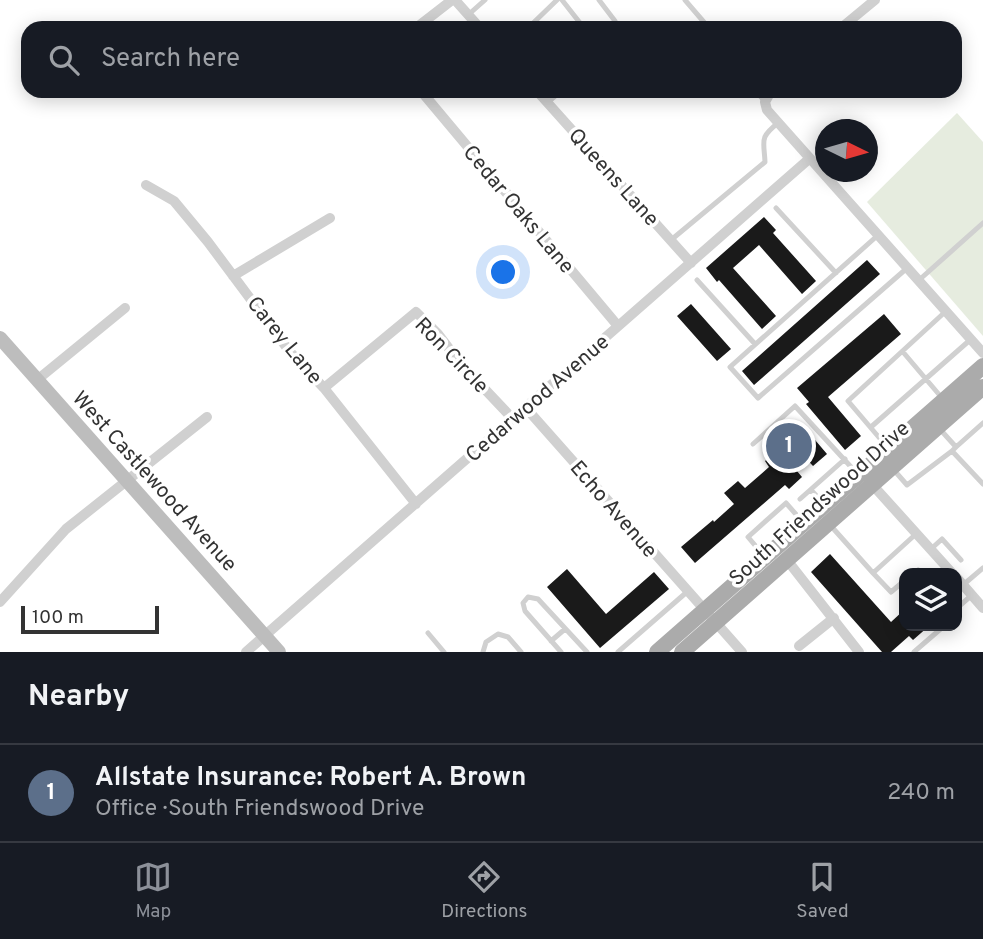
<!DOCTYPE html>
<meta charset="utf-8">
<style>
body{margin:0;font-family:Overpass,sans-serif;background:#242831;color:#f1f3f6}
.controls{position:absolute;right:21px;bottom:21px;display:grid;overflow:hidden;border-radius:14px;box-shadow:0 4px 18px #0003}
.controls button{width:63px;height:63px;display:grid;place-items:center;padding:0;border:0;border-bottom:2px solid #363941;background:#171b24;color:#f1f3f6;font:35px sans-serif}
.compass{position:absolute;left:815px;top:119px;width:63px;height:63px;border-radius:50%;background:#171b24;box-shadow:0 4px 18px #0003;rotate:95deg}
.scale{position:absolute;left:21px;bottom:18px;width:138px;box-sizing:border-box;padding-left:7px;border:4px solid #333;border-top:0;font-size:19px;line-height:24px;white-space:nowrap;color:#333;-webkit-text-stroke:5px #fff;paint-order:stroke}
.you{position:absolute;left:504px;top:273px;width:24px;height:24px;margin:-18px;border:5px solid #fff;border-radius:50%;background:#1a73e8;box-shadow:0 0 0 10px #1a73e833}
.badge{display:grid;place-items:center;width:46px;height:46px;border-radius:50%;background:#8c9099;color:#fff;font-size:23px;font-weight:700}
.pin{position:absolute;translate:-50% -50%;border:4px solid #fff;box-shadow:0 2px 7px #0006}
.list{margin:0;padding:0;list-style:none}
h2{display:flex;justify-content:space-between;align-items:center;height:91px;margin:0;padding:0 28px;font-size:30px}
h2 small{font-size:23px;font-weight:400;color:#9ea1a6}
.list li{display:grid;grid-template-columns:46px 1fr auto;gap:21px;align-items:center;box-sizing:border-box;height:98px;padding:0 28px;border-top:2px solid #363941}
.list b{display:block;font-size:26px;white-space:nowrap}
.list p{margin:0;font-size:23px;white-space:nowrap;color:#9ea1a6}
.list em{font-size:23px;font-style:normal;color:#9ea1a6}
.icon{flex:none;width:38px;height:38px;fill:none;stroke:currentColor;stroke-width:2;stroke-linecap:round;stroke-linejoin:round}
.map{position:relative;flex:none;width:983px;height:652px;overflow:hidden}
.search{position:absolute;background:#171b24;box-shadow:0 4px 18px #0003;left:21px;right:21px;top:21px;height:77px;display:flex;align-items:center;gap:18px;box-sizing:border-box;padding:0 24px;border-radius:21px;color:#9ea1a6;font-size:26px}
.sheet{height:189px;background:#171b24}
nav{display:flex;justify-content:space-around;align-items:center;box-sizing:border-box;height:98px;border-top:2px solid #363941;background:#171b24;font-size:19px;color:#9ea1a6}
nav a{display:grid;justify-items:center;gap:4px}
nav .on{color:#8c9099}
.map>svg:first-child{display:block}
</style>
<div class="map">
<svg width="983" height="652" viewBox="0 0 983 652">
<rect width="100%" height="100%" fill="#fff"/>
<!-- green -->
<path fill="#e6ecdf" d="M957 113 983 142V336L867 202Z"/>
<!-- building -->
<path fill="#1a1a1a" d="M764 217 776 230 773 233 816 281 802 294 759 245 733 268 776 316 762 329 719 280 717 282 706 268Z
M867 260 880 274 754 385 742 371Z
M691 304 731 349 717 361 677 316Z
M884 314 901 334 828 397 861 436 845 450 806 404 809 402 797 388Z
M804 427 827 454 813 466 797 449 786 458 802 477 789 489 785 485 695 563 681 547 713 520 714 522 734 504 724 493 738 481 745 488 769 467 765 461Z
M830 554 891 622 904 610V626H929L913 640 909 636 891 652H882L811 572Z
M567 569 606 614 654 572 669 589 600 648 547 587Z"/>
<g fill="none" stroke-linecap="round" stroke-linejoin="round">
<!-- lane -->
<path stroke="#d0d0d0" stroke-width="5" d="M562 0 584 28
M599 0 615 21 608 28
M685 0 709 28
M468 15 485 0
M528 28 557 0
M756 91 765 102
M547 103 561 91
M776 208 836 273
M877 236 730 367 758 398 906 269
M671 240 765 162C764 140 759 138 778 123
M697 280 755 344
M918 281 983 223
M903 352 942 398
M871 427 970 340
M753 444 795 406 852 468 858 472
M956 447 983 423
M888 448 848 401 945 312
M952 451 983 484
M893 469 907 485 952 451 956 447 938 427
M811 490 824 504
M800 499 845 459
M831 526 873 573 917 533
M931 549 942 539 961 560
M764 556 748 537 786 503 801 520
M873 573 891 592 904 581
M914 573 918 570 920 573
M963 585 983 568
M957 608 972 595
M428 633 444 652
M551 641 565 629
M483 652 486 642 498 634 508 637 521 652
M561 652 525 611 523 603 528 597 538 599 587 652
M618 652 688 591
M914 652 944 626"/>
<!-- street -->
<path stroke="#d0d0d0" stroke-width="10" d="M455 0 480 28
M416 28 452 0
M841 28 875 0
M421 91 618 326
M537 91 691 263
M771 91 765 102 767 110 983 353
M146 185 174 201 208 242 290 352 324 388 416 504
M233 276 330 218
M37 380 125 308
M324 388 416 312 438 334 460 363 513 419
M526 408 742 652
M869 481 952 573
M787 560 859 652
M957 578 983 608
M0 602 66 529 207 417
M799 646 834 618
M246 652 809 159"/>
<!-- secondary -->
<path stroke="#bdbdbd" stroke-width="14" d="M0 338 279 652"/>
<!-- primary -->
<path stroke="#ababab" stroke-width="16" d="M657 652 983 366
M682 652 983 387"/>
</g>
<g text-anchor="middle" stroke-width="7" stroke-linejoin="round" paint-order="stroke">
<!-- street labels -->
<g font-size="21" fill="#333" stroke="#fff">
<text transform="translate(614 177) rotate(48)" y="7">Queens Lane</text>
<text transform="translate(519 209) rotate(50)" y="7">Cedar Oaks Lane</text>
<text transform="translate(285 340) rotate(51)" y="7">Carey Lane</text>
<text transform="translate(452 355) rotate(46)" y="7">Ron Circle</text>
<text transform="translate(537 398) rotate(-41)" y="7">Cedarwood Avenue</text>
<text transform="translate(155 481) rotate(48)" y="7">West Castlewood Avenue</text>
<text transform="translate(819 503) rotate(-42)" y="7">South Friendswood Drive</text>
<text transform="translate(614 509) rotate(49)" y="7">Echo Avenue</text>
</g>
</g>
</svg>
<div class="controls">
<button><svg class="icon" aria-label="layers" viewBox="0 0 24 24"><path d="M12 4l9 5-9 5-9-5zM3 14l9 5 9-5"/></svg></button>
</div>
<svg class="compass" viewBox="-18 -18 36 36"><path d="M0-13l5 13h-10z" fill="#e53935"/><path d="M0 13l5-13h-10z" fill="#9ea1a6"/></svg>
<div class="scale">100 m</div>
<div class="you"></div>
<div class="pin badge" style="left:789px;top:446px;background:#5c6f8a">1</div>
<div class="search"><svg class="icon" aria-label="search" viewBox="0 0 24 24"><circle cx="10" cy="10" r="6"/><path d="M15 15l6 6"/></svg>Search here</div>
</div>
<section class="sheet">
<h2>Nearby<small></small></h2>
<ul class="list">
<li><span class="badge" style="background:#5c6f8a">1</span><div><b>Allstate Insurance: Robert A. Brown</b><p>Office · South Friendswood Drive</p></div><em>240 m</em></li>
</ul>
</section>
<nav>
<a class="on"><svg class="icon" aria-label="map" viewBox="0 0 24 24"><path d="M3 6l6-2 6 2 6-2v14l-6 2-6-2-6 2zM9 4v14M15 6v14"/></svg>Map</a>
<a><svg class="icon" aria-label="directions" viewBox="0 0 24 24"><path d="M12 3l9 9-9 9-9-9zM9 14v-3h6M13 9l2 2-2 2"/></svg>Directions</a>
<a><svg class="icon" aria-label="saved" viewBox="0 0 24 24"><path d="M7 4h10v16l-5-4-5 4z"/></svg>Saved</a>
</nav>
